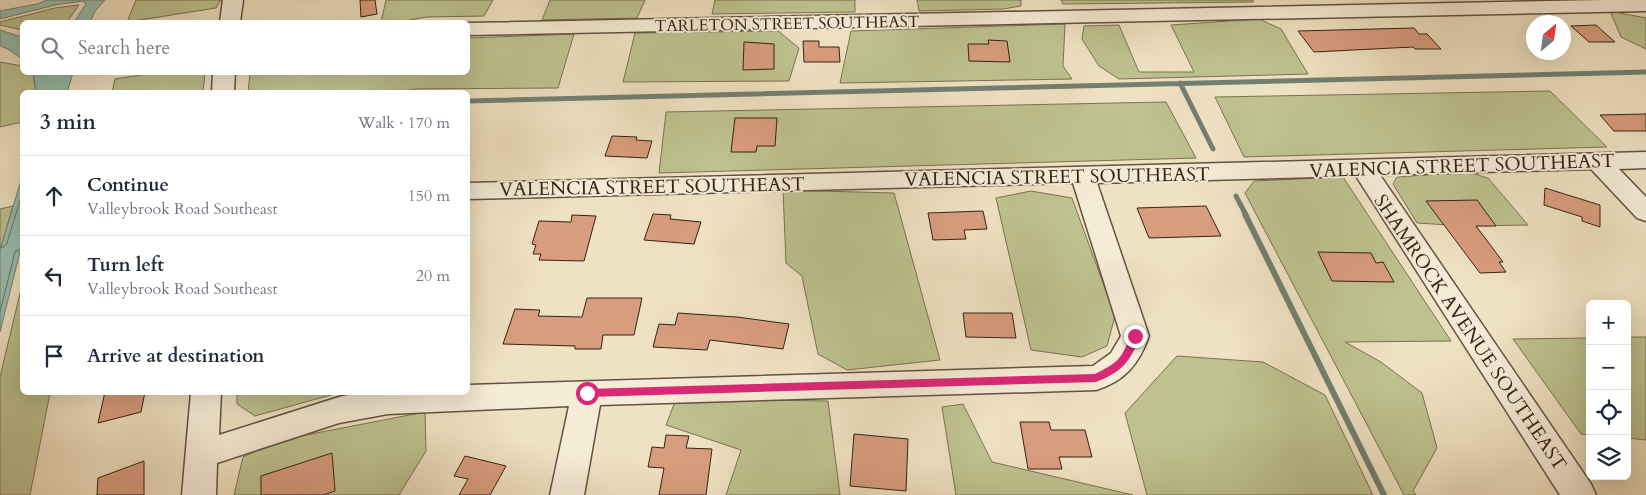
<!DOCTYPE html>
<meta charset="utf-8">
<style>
body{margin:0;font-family:Cardo,serif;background:#f6f6f7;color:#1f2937}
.controls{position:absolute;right:15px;bottom:15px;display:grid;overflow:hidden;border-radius:8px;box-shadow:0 5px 20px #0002}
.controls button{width:45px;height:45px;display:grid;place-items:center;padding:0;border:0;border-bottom:1px solid #e0e1e3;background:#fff;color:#1f2937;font:25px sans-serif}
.compass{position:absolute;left:1526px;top:15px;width:45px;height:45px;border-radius:50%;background:#fff;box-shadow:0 5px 20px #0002;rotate:29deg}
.stop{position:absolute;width:15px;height:15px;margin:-11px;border:4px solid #db2777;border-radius:50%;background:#fff}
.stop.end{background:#db2777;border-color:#fff;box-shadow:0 1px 5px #0008}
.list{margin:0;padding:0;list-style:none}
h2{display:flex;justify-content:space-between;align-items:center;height:65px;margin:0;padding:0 20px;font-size:21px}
h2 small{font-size:16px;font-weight:400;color:#747a83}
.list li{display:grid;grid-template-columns:32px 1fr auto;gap:15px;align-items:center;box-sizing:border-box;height:80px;padding:0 20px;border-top:1px solid #e0e1e3}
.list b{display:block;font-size:19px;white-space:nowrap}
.list p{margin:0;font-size:16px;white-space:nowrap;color:#747a83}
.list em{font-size:16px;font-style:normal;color:#747a83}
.icon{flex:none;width:28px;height:28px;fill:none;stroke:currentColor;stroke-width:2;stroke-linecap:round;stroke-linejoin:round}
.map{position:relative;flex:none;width:1646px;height:495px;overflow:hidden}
.search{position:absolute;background:#fff;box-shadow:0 5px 20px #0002;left:20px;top:20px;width:450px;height:55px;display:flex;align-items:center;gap:12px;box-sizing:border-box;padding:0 18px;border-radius:8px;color:#747a83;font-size:19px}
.panel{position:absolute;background:#fff;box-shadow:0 5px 20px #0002;left:20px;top:90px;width:450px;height:305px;border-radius:8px}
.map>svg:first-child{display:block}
</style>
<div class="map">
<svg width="1646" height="495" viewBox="0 0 1646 495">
<rect width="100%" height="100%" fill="#efe2c2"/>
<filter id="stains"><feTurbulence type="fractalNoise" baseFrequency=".004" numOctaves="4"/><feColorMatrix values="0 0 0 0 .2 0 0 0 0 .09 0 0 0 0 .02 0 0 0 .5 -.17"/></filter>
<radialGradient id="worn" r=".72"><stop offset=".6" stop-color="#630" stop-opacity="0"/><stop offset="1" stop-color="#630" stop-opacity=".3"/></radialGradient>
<!-- green -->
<path fill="#bec290" stroke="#7a7253" d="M136 0H221L216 8 127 22Z
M386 0H493L484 16 427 17 399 22H381Z
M550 0H645L637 18 542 20Z
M715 0H855V12L712 14Z
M917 0H1021V6L1003 9 919 11Z
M1061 0H1253V2L1063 4Z
M79 5 67 22H22V30L0 25V22L55 8Z
M1610 11 1646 18V49L1621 37Z
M1259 19 1281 29 1308 74 1119 79 1099 66 1082 39 1084 26 1119 25 1139 72H1194L1171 25Z
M1065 24 1063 66 1072 79 840 83 851 31Z
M778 31 799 48 789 81 623 82 635 33Z
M574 34 558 88 416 89 398 92H248L250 73 468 72V38Z
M0 62 22 66V72L33 73 36 92H22V122L0 127Z
M154 73H205L203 92H112L115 79Z
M1550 91 1607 147 1244 157 1215 97Z
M1166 102 1196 158 659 173 666 112Z
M1468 172 1488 178 1528 225 1466 226 1417 223 1393 184 1397 177Z
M1343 177 1451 341 1345 342 1381 362 1422 393 1437 448 1413 491 1416 495H1404L1245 193 1254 181Z
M783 190 894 193 940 360 847 370 818 354 802 276 786 263Z
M1031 191 1072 198 1115 316 1107 346 1082 357 1031 350 996 198Z
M13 206 0 250V209Z
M22 285V392L50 393 30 495H0V377Z
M1627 337H1646V440L1627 438Z
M1590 338V435L1581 434 1513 339Z
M1177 356 1263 362 1325 395 1373 495H1147L1125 413Z
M237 393 337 392 338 393 255 416 237 404Z
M676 399 828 401 840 495H726L741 450 666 425Z
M963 404 992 462 1133 495H956L942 407Z
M425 412 426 451 399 495H234L243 457 280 440Z"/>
<!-- water -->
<path fill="#9abeaf" stroke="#728072" d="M47 0H105L95 11 90 22H74L86 4 83 1 55 5 0 19V11L37 4Z
M0 30 22 37V59L8 49 0 46Z
M33 73V72L73 73 67 92H36Z
M22 177V244L0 332V250Z"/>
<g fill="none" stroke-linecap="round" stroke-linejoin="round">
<!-- shore -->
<path stroke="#687062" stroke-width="1" d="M0 247H4L7 243 22 194
M0 312 15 252 22 248"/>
<!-- stream-far1 -->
<path stroke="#728072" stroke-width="5" d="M1180 83 1213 149
M468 101 1646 72
M1236 196 1246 215"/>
<!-- stream -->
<path stroke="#728072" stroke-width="6" d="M1245 214 1384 495"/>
</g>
<!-- building -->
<path fill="#d89d7e" stroke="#352216" d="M360 0H375L377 14 361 17Z
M1596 25 1615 42H1589L1571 26Z
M1414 28 1419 34H1427L1441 49H1415L1413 47 1314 52 1298 31Z
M988 40 1007 41 1010 62 969 61 968 44H989Z
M803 41H819V47H839L840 62H804Z
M744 42 774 44V69L743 70Z
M1646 114V131H1614L1600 115Z
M735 118H777L775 146H757L756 152H731Z
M612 136 637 137 636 140 652 141 647 158 605 156Z
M1545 188 1600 205V227L1582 221V217L1544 205Z
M1477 200 1496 226H1476L1503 262H1499L1506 272 1480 273 1426 201Z
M1206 206 1221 236 1149 238 1137 208Z
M983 211 987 229 964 230 966 239 933 240 928 213Z
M653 214 671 215 670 219 701 222 694 244 644 240Z
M572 215 596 216 584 261 539 260 541 254H533L536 245 532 244 539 221 571 222Z
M1318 252 1371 253 1376 263 1383 262 1394 282 1332 281Z
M587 298H642L634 335H603L601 349H575V346L503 344 515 309 540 310 538 316 582 317Z
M678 313 737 317 789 324 783 349 710 340 707 350 653 347 659 324 675 325Z
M963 313H1012L1016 338 966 337Z
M105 392H145L141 412 98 423Z
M1020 422H1049L1051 430H1085L1092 457H1059L1062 469H1028Z
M854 434 908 439 906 491 850 486Z
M666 435 689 436 686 448 712 449 706 495H659L664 468 648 467 652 447 664 448Z
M332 453 335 491 323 495H261V476Z
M465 456 506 466 490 495H459L468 479 454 476Z
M144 461V495H97L98 478Z"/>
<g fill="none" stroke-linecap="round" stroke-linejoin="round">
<defs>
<path id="minor" d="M223 0H243L240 22H220Z
M1603 0H1646V11L468 35V23Z
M213 72H235L234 92H212Z
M1646 152V168L1619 169 1646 197V221L1637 218 1591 169 1380 175 1591 484 1596 495H1560L1356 176 1097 183 1149 336C1139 364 1125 381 1096 390L600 405 584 495H550L569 406 388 414 339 423 217 463 216 495H182L191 392H221L219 435 339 397 363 392H468V385L1093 366 1111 353 1121 336 1073 183 468 199V183Z"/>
</defs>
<!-- minor casing -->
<use href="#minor" stroke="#645241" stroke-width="3"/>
<!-- minor -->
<use href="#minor" fill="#f5ecd7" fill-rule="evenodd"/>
</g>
<!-- route -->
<path fill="#db2777" d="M1135 333 1140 336C1131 361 1122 372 1096 382L587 397 582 393 587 389 1095 374C1121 361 1120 359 1132 334Z"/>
<g text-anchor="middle" stroke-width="4" stroke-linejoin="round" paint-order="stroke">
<!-- far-street labels -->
<g font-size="16" fill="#352216" stroke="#f5ecd7">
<text transform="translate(787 23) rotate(-1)" y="6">TARLETON STREET SOUTHEAST</text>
</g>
<!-- street labels -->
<g font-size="19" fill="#352216" stroke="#f5ecd7">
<text transform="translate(1462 165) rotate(-2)" y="7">VALENCIA STREET SOUTHEAST</text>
<text transform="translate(1057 176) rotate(-1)" y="7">VALENCIA STREET SOUTHEAST</text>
<text transform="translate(652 186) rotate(-1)" y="7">VALENCIA STREET SOUTHEAST</text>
<text transform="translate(1471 332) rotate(56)" y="7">SHAMROCK AVENUE SOUTHEAST</text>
</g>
</g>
<rect width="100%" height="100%" filter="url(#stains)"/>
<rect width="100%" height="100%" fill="url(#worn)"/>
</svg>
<div class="controls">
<button>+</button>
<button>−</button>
<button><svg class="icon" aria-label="locate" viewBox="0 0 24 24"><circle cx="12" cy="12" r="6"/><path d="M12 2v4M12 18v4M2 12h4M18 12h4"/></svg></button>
<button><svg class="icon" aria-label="layers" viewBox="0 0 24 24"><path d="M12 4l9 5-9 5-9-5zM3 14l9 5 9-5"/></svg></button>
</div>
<svg class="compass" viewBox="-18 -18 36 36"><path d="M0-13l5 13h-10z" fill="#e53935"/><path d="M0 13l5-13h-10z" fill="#747a83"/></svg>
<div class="stop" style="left:587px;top:393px"></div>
<div class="stop end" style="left:1135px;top:336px"></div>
<div class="search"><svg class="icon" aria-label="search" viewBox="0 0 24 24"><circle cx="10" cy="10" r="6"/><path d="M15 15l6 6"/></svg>Search here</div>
<section class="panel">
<h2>3 min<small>Walk · 170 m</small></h2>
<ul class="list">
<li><svg class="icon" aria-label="ahead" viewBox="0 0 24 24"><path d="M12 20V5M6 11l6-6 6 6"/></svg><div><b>Continue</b><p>Valleybrook Road Southeast</p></div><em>150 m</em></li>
<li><svg class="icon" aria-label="left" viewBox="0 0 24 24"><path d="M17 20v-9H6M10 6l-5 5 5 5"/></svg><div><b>Turn left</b><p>Valleybrook Road Southeast</p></div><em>20 m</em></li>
<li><svg class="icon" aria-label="arrive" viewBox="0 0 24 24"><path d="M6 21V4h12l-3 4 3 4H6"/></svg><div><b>Arrive at destination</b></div></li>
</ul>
</section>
</div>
